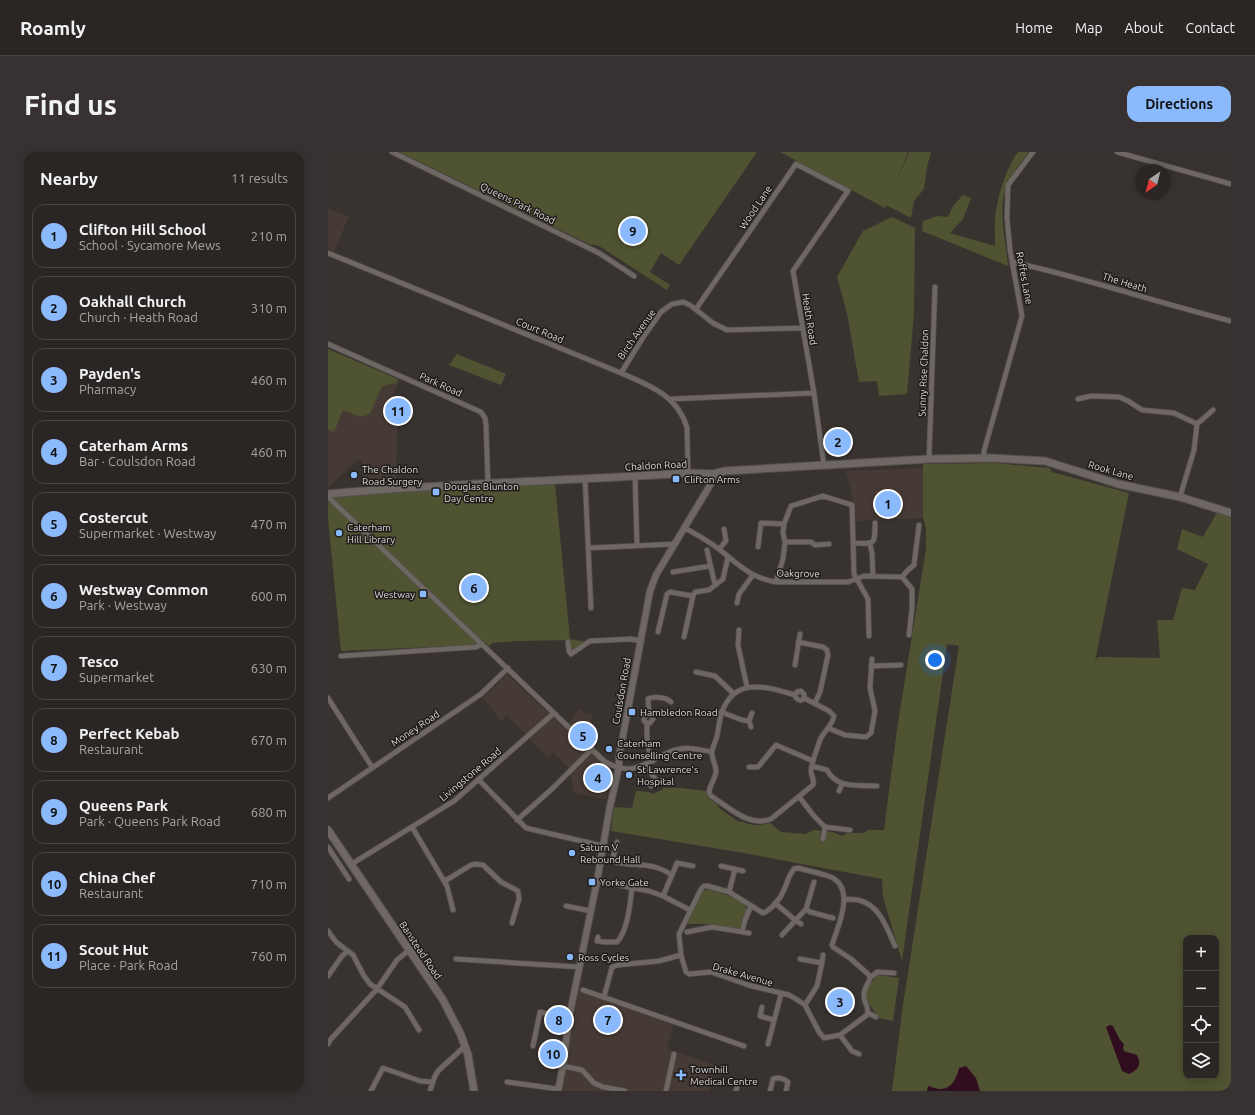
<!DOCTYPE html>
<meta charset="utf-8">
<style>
body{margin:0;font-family:Ubuntu,sans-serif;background:#373231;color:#f1f3f6}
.controls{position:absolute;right:12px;bottom:12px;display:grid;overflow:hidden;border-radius:8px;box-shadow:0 2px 10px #0003}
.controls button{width:36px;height:36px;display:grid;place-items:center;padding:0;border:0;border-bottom:1px solid #474341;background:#2b2624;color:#f1f3f6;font:20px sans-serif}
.compass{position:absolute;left:807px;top:12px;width:36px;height:36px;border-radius:50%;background:#2b2624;box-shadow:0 2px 10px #0003;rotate:215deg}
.you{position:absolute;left:607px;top:508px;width:14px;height:14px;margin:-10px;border:3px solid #fff;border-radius:50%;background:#1a73e8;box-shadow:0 0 0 6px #1a73e833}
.badge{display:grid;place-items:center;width:26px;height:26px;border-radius:50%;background:#8abafc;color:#111;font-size:13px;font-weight:700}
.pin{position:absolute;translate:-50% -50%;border:2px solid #fff;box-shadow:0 1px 4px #0006}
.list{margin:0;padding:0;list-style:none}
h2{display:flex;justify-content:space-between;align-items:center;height:52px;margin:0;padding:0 16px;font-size:17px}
h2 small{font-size:13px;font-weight:400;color:#a6a5a6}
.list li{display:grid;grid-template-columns:26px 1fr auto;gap:12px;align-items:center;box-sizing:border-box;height:64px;margin:0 8px 8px;padding:0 8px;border:1px solid #474341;border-radius:12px}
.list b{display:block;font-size:15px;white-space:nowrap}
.list p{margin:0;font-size:13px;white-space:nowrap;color:#a6a5a6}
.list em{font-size:13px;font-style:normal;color:#a6a5a6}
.icon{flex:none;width:22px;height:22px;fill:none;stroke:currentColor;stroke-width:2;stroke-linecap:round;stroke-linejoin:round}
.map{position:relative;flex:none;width:903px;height:939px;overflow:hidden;border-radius:12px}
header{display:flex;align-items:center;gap:24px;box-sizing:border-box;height:56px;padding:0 20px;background:#2b2624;border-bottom:1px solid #474341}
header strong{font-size:19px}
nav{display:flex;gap:22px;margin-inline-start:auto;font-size:14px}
.intro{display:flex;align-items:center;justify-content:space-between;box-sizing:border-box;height:96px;padding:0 24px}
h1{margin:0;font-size:28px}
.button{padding:10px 18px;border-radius:12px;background:#8abafc;color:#111;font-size:14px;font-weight:700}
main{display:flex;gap:24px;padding:0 24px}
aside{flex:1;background:#2b2624;border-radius:12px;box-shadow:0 2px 10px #0003}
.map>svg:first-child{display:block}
</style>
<header>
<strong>Roamly</strong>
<nav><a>Home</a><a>Map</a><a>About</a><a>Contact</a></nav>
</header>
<div class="intro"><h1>Find us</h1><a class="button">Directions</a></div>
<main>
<aside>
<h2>Nearby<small>11 results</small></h2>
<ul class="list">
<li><span class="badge">1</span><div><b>Clifton Hill School</b><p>School · Sycamore Mews</p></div><em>210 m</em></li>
<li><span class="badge">2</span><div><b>Oakhall Church</b><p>Church · Heath Road</p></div><em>310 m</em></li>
<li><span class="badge">3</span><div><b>Payden's</b><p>Pharmacy</p></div><em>460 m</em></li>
<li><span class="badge">4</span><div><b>Caterham Arms</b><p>Bar · Coulsdon Road</p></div><em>460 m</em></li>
<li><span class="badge">5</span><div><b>Costercut</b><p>Supermarket · Westway</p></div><em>470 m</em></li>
<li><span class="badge">6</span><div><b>Westway Common</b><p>Park · Westway</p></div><em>600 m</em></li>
<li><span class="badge">7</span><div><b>Tesco</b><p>Supermarket</p></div><em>630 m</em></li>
<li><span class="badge">8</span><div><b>Perfect Kebab</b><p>Restaurant</p></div><em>670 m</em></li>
<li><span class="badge">9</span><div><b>Queens Park</b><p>Park · Queens Park Road</p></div><em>680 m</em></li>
<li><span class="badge">10</span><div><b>China Chef</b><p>Restaurant</p></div><em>710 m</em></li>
<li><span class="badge">11</span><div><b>Scout Hut</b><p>Place · Park Road</p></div><em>760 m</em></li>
</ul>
</aside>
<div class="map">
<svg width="903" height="939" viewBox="0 0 903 939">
<rect width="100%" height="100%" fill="#393330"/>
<!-- built -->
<path fill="#463b34" d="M0 52 1 58 21 64 6 100 1 97 0 99Z
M0 197 72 228 60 254V260L78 269 69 275 68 331 34 334V308H29L0 335Z
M595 316V366L529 369 523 338 518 319Z
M179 522 237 577 251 557 258 563 265 560 261 580 265 582 263 593 274 613 283 621 278 647 246 641 241 616 225 600 219 605 179 563 173 569 155 545 161 541Z
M251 839 345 873 339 897 387 913 382 939H233Z"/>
<!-- green -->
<path fill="#4f5332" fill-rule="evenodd" d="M71 0H429L351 113 333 101 322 120 342 133 339 138 271 94 261 92Z
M452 0H580L567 33 581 0H603L599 15 596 37 586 49 583 66 558 53 557 56Z
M690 0H701C695 8 688 16 683 25 667 49 678 87 680 114L594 79 595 69 609 64 620 65 625 54 635 43 643 46 635 67 622 81 667 94C667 81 666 66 669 53 672 37 680 13 690 0Z
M564 65 587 76 586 161 579 242 551 244 549 229 531 230 519 161 509 125 535 79Z
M0 197 70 227 68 231 54 234 42 262 32 265 15 258 6 280 0 277Z
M129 202 178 222 173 233 121 213Z
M667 311 721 316 724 320 801 341 767 509 770 505 832 506 829 468H845L854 436 867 438 880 412 849 397 854 377 875 385 889 360 903 366V939H564L575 853 631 494 619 492 574 809 555 745 554 727 416 701 283 679 286 655 304 656 308 639 321 640 324 642 334 638 335 636H352L378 639 380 646 390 653 391 656 411 670C416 669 416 671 421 672 428 674 435 673 442 671L453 680 477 682 486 678 493 679 492 686 497 687 499 679C507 680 509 683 515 684L519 681H536L540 678H556L569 577 598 397V376L595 366V312ZM858 786H888V924H858Z
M227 332 242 487 258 490 245 499 242 495V488L190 489 164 491 161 494 154 488 148 493 13 499 0 367V347L4 344Z
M380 737C389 740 413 746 418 755 420 759 415 771 412 776L410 777 381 772H359L375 739Z
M549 823 571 826 565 869 551 866 539 849 538 838Z"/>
<!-- water -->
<path fill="#310d20" d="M782 873 785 874 792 888 796 892 795 896 796 899 809 903C814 913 810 918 801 922L794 919 778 875Z
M638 914 648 926 652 939H599L600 934C604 935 609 937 613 937 624 937 629 925 631 916Z"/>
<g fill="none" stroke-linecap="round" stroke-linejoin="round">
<defs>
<path id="minor" d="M64 0 271 101 306 124
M789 0 903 32
M0 101 293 221C320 233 350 243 359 276L360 321
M684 110C758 126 830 151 903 169
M368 157 468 12 520 39 465 119 486 241 496 314
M0 192 153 260 157 266 158 273 160 331
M293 221 316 184 333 160 344 152 350 151 355 150 362 153 385 171 399 178 475 176
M343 247 486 241
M750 247 763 244 791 245 800 249 814 258 846 261 869 272 866 298 852 345
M869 272 885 258
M656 306V299L694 164 682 98 679 66 680 33 705 0
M601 307 607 135
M307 324 309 393
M257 327 263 456
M0 345 276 609C307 628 320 607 347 598 360 594 372 598 384 600
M357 376C369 383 381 389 392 398 411 413 423 426 448 430H520L536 424 574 425
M457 390H483L487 393 501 392
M526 391C547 392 547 393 547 371
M542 392 544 401 545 424
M430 395 433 371 456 372
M260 396 347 392
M391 397 398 389 396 377
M379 398 387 433
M345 420 382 414
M448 430 455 407 457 390 455 381 456 372 463 354 495 344 524 353 526 422 540 447 541 484
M409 451 411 442 425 423
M411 478 410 493 419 535
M330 480 339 442 342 440 365 444
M581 483 584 456V437L574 425 579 419 586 413 591 373
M356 485 365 444 367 440 381 438 395 427 400 405
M240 490 241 499 243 502 262 489 303 487 312 489
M470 490 495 495 499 498 500 503 492 540 487 551
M13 504 148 495 154 492
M467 513 472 482
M543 514 573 513
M368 520 387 524 406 542
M467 543C439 535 407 524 394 560 391 567 391 576 389 584 388 589 385 594 384 599 383 605 388 613 388 620 387 627 382 633 381 640L383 644C401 655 421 676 443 667L485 633C487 628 483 624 483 619 484 608 489 598 492 588 495 580 505 573 506 564L501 559 476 546
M467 543 469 540 473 539 476 542V546
M467 543 468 546C471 549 474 549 476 546
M0 546 44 615
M393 560 414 568 421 569
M321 563 320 547C326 544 338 545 343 550
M319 571C319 586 318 595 325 609
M319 571H322L325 567 324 564 321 563
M319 571C316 570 315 567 317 564L321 563
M423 575 421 569 424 561
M500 576 517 583 538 585 543 581 547 559 542 536 544 507
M317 613 328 628V630L323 634
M484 614 499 618C509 637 530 633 549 634
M421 615H430L448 593 485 609
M151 628 198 676 275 694
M511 639 514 632
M0 646 153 542 180 516
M472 646 486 664 497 675 522 678
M189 668 225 636 264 597
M84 675 119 734 125 758
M495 687 497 675
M289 690 285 706 287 710C309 715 323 709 344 723L335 744
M0 695 21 727
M22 713 126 649 226 561
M393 714 415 719
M470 716C481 719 492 721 503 725 528 737 510 774 504 793L505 795 523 807 541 823 542 826C540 833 535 837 536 844 536 852 542 856 539 863L512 883 496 886 491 880 477 853 468 847 461 843 420 833 383 820 361 822 358 820 353 803 351 782 373 737 376 734H380L401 740 435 761C443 758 452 747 455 740 459 732 460 724 466 717Z
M344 723 349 711 365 714
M117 729 143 713 148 712 155 713 173 730 190 739 191 747 184 771
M269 729 321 739 335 744 362 758
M401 740 407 717
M517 747C521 748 526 747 530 748 551 752 559 776 567 794
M447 751 467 768 473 772
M238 754 263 759
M478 757 482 760 505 766
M0 779 8 790 25 803 36 824 42 832 77 855 91 878
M359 780 384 775 421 781
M414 780 417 768 423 754
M454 783 478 757 486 730
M270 785 269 789 276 790H289C300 778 302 752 304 736
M128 807 251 815
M472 807 494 811 489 834 477 853
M494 811 495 803
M0 824 14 804 20 799
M542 826 549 820 566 821
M255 838 416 894
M276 845 284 815 290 813 331 809 353 803
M434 855 432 864 446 868
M540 861 548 865
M512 883 524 899 531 902
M0 892 3 887 49 837 69 808 81 798
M440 892 453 842
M205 894 212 860 241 866
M235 914 254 918 266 931 275 935 297 939
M179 930 230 937
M43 939 55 916 92 929 104 930
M102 939 107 924 110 919 137 894
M338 939 346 902
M408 939 409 935
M442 939 445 927C449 925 456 926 460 930L458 939"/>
<path id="tertiary" d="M230 939 235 914 241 866 269 729 282 654 291 615V605L322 439 328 423 384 330 385 322"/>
<path id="secondary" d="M0 342C120 331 240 329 360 321L385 322 396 319 601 307 663 306 717 309 790 332 852 345 903 361
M0 678 115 848 133 883 140 903 146 939"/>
</defs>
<!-- minor casing -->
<use href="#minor" stroke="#54504d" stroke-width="6"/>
<!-- tertiary casing -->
<use href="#tertiary" stroke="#54504d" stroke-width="8"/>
<!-- secondary casing -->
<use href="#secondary" stroke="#54504d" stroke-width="9"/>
<!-- minor -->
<use href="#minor" stroke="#6e6764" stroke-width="4.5"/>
<!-- tertiary -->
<use href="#tertiary" stroke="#6e6764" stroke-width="6"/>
<!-- secondary -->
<use href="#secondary" stroke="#6e6764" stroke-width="7"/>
</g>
<!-- markers -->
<g fill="#8abafc" stroke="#1e1b1a" stroke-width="1.5">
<circle cx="26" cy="323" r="4"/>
<rect x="344" y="323" width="8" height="8" rx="2"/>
<rect x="104" y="336" width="8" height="8" rx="2"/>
<circle cx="11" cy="381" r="4"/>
<rect x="91" y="438" width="8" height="8" rx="2"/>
<rect x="300" y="556" width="8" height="8" rx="2"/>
<circle cx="281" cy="597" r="4"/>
<circle cx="301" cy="623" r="4"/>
<circle cx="244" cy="701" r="4"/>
<rect x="260" y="726" width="8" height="8" rx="2"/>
<circle cx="242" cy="805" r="4"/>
<path d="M351 917h4v4h4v4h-4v4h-4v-4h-4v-4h4z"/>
</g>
<g text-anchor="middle" stroke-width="3" stroke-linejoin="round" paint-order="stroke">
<!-- street labels -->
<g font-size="10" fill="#dbd8d5" stroke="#1e1b1a">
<text transform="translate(190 51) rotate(26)" y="4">Queens Park Road</text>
<text transform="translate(427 55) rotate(-56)" y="4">Wood Lane</text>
<text transform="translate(697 126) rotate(79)" y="4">Roffes Lane</text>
<text transform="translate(797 130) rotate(17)" y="4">The Heath</text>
<text transform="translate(482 167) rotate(81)" y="4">Heath Road</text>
<text transform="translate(212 178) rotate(23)" y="4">Court Road</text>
<text transform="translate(308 182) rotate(-55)" y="4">Birch Avenue</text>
<text transform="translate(595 221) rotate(-88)" y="4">Sunny Rise Chaldon</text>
<text transform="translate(113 232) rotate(24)" y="4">Park Road</text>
<text transform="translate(328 313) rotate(-3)" y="4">Chaldon Road</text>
<text transform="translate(783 318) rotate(16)" y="4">Rook Lane</text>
<text transform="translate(470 421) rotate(1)" y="4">Oakgrove</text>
<text transform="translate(293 539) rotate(-80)" y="4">Coulsdon Road</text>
<text transform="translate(87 576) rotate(-34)" y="4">Money Road</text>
<text transform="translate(142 622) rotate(-40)" y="4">Livingstone Road</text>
<text transform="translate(93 798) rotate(56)" y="4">Banstead Road</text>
<text transform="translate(415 822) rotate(16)" y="4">Drake Avenue</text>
</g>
<!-- poi labels -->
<g font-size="10" fill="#dbd8d5" stroke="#1e1b1a" text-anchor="start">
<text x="34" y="321">The Chaldon<tspan x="34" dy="12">Road Surgery</tspan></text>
<text x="356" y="331">Clifton Arms</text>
<text x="116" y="338">Douglas Blunton<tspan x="116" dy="12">Day Centre</tspan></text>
<text x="19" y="379">Caterham<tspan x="19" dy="12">Hill Library</tspan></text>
<text x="87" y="446" text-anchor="end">Westway</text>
<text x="312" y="564">Hambledon Road</text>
<text x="289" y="595">Caterham<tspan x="289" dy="12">Counselling Centre</tspan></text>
<text x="309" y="621">St Lawrence's<tspan x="309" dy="12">Hospital</tspan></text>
<text x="252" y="699">Saturn V<tspan x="252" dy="12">Rebound Hall</tspan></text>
<text x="272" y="734">Yorke Gate</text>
<text x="250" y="809">Ross Cycles</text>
<text x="362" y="921">Townhill<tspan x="362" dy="12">Medical Centre</tspan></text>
</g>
</g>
</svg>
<div class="controls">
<button>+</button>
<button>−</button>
<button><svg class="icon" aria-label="locate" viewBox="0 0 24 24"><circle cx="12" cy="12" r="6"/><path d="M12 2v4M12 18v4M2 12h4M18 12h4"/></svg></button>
<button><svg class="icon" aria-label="layers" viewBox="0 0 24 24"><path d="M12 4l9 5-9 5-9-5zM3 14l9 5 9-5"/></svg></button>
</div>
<svg class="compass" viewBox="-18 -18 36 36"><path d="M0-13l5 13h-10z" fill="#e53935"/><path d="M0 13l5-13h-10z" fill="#a6a5a6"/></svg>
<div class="you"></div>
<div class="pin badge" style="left:560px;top:352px">1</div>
<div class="pin badge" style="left:510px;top:290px">2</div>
<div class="pin badge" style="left:512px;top:850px">3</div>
<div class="pin badge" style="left:270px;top:626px">4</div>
<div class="pin badge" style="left:255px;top:584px">5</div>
<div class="pin badge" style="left:146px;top:436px">6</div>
<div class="pin badge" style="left:280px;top:868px">7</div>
<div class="pin badge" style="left:231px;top:868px">8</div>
<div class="pin badge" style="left:305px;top:79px">9</div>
<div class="pin badge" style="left:225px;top:902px">10</div>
<div class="pin badge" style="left:70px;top:259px">11</div>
</div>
</main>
